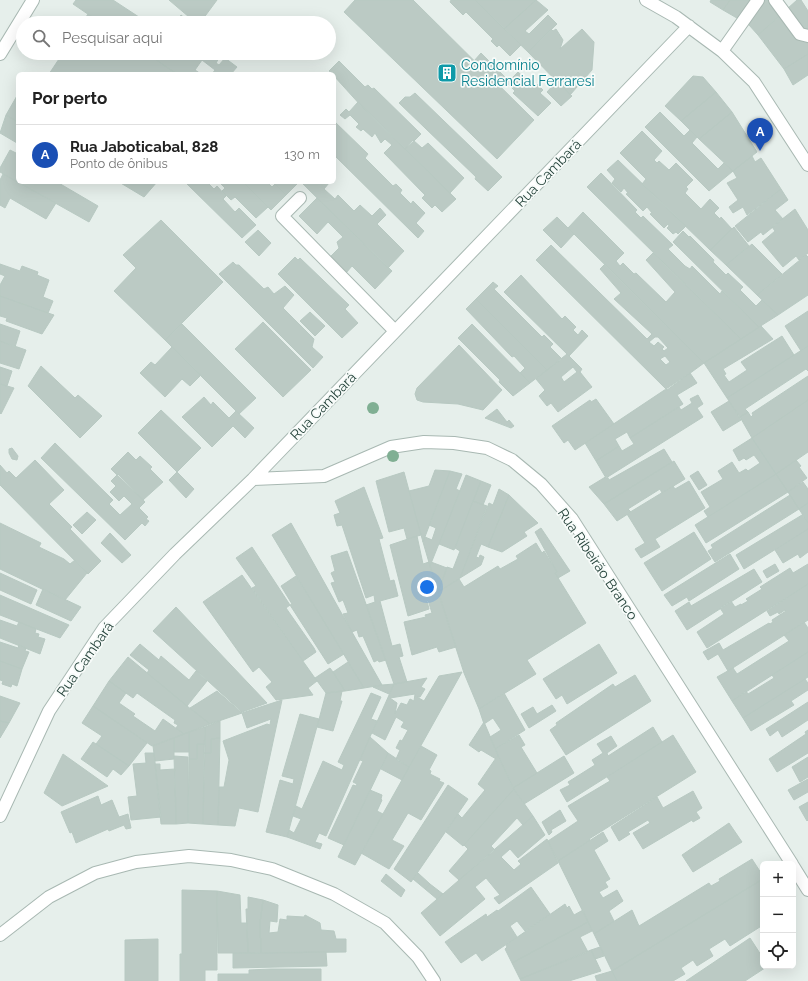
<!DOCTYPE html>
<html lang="pt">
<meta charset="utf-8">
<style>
body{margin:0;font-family:Raleway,sans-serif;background:#f2f2f2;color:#222}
.controls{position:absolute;right:12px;bottom:12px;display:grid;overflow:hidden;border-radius:6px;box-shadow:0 4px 16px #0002}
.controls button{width:36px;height:36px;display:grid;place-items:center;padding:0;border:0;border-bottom:1px solid #e0e0e0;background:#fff;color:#222;font:20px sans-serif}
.you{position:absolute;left:427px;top:587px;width:14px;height:14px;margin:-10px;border:3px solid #fff;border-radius:50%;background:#1a73e8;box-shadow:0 0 0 6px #1a73e833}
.badge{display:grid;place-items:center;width:26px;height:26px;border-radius:50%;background:#1a73e8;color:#fff;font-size:13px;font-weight:700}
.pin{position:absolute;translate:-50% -33px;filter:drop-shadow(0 1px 2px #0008)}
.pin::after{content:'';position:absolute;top:21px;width:14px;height:12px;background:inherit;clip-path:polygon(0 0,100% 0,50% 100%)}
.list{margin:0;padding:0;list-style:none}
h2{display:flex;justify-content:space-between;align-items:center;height:52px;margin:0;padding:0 16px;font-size:17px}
h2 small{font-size:13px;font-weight:400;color:#767676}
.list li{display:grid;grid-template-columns:26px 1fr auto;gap:12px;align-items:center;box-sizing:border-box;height:60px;padding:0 16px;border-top:1px solid #e0e0e0}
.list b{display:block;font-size:15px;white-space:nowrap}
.list p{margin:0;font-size:13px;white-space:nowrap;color:#767676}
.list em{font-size:13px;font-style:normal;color:#767676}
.icon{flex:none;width:22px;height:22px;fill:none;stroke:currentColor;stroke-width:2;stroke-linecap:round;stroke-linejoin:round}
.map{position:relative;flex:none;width:808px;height:981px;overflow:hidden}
.search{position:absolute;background:#fff;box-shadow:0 4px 16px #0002;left:16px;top:16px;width:320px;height:44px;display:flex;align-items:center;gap:10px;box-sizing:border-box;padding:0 14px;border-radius:22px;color:#767676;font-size:15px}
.panel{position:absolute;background:#fff;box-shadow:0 4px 16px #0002;left:16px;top:72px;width:320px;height:112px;border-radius:6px}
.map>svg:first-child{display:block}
</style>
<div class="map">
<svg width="808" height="981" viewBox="0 0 808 981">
<rect width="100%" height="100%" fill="#e6efeb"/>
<!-- building -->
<path fill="#bbcac4" stroke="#b8c9c2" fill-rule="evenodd" d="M76 0H113L145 21 144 23H101L73 4Z
M169 0H217L200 23H196Z
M355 0H413L534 120 497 159 344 12Z
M451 0H475L521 45 510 56 499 45 497 47 491 41 493 39 466 12 463 15 450 2Z
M475 0H536L504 29Z
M536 0 548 10 525 31 529 34 548 15 557 24 528 52 504 29Z
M711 0H730L723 10 710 2Z
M730 0H780L788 9 758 35 749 25 723 10Z
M797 0H801L808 11V54L784 69 758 35Z
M88 14 101 23H82Z
M181 15 191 23H176Z
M551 29 553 31 556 29 563 40 560 49 582 29 594 42 592 70 570 95 528 52Z
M63 53H146L177 74H49Z
M146 53H222L216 63 219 65 225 58 237 67 231 74H212L215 70 202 60 195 70 201 74H177Z
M481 53 505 77 498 85 474 61Z
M808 54V75L793 85 784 69Z
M339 61 365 87 368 85 372 89 374 88 421 134 414 141 405 149 363 108 334 76V74L329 71Z
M518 72 535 87 537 84 543 90 540 93 551 103 538 116 513 93 515 91 507 83Z
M693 76 703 77 716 92 681 121 665 106Z
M557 81 572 96 561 106 547 92Z
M716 92 732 112 699 139 681 121Z
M415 93 502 177 488 191 475 179 476 177 399 103 405 97H410Z
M18 94V122L6 115Z
M358 102 456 199 442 212 435 205 432 208 422 198 425 195 384 153 392 145 385 139 381 143 375 133 372 137 363 129 361 131 356 127 359 124 350 115 345 119 340 115 346 109 349 112Z
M660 112 684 136 690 130 697 137 692 143 718 169 724 163 733 171 709 191 645 127Z
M732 112 757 152 733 171 699 139Z
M6 115 18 122V146L17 143 0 133Z
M334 121 368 154 365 158 393 186 396 184 402 190 400 193 411 204 413 201 425 213 416 223 424 231 418 238 334 155Z
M642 131 662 151 654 160 657 163 659 161 669 170 676 163 693 180 686 187 688 189 685 193 701 209 710 199 719 208 714 213 720 219 721 217 732 229 710 250 642 184 646 179 620 153Z
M413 140 422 148 428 143 464 178 450 193 405 149Z
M10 150 18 154V182H57L98 206 89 222 0 172V168Z
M752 156 755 162 761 158 781 189 747 215 743 207 733 213 729 207 738 200 727 183 737 178 733 171Z
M618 160 686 226 678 234 676 232 673 234 667 228 669 226 668 224 664 228 650 214 652 213 647 207 643 211 626 194 628 193 624 188 621 192 612 183 615 179 607 170Z
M601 173 637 210 635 212 641 218 643 216 673 245 668 249 685 266 690 269 692 266 720 294 722 291 759 327 741 339 587 187Z
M3 174 56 203 46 219 10 198 5 208 0 205V180Z
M119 182H157L144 197Z
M185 182H207L214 189 217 186 226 196 223 199 235 212 239 208 256 225 242 238Z
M219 182H243L268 207 256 218 235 197 231 200 222 191 225 188Z
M243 182H267L272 187 275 184 286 195 271 210Z
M273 182H299L286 195Z
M301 182H327L329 183 324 189 335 199 338 195 354 211 360 205 372 216 380 208 386 215 377 224 404 251 388 268Z
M781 189 788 200 775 210 783 219 763 235 761 232 748 242 735 226Z
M317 198 392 271 375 289 352 266 346 273 330 257 339 248 337 242 343 237 328 222 317 234 299 216Z
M795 209 808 230V253L799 260 796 256 783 267 762 242 775 231 772 227Z
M583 212 624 253 616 261 620 266 623 263 634 274 636 273 666 302 675 292 646 260 653 253 741 339 704 363 568 228Z
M557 217 574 234 561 248 543 230Z
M161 220 223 282 165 340 114 291 136 268 123 255Z
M734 227 749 246 726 265 710 250Z
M258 230 271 243 259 256 245 242Z
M683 231 689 237 690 236 714 260 713 262 726 275 728 273 743 287 740 290 756 306 762 300 778 315 759 327 673 242Z
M752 244 782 274 757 295 726 265Z
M551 245 647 339 652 334 614 299 621 293 600 269 605 264 704 363 667 390 536 260ZM655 337H658L668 348 664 351 662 349 664 347 658 342 654 346 649 342ZM665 356 670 362 666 365 660 359Z
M806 255 808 257V295L778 315 757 295Z
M295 257 298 260 300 258 349 305 345 309 358 323 342 338 278 274Z
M233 262 236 265H239L264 289 268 287 274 294 285 286 294 295 283 308 314 339 312 347 323 357 313 368 219 274Z
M0 264 20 271 22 266 38 272 37 275 49 280 43 297 53 301 48 313 0 296V285L5 276 0 274Z
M521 275 562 319 565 316 576 327 573 330 578 335 582 330 588 336 569 356 504 292Z
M493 282 498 286 494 289 542 337 544 335 553 344 550 347 562 359 547 370 476 299Z
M0 296 48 313 54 315 42 334 6 321 7 318 0 316Z
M476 299 547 370 530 383 520 373 525 368 514 356 512 357 466 309Z
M808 311V346L801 351 785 326Z
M310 312 325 326 315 336 300 321Z
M263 322 311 370 283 397 235 349Z
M0 324 20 331 15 347 0 341Z
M182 324 256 398 239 414 165 340Z
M472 324 530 383 513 396 499 382 500 380 458 338Z
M761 326 773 339 723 369 726 374 724 375 729 382 747 370 741 362 782 336 794 355 727 398 704 363Z
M0 341 26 350 19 369 0 363Z
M459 345 502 390 483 410 458 404 423 402 417 400 415 394 417 388Z
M808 346V371L806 369 745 409 748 412 740 417 727 398Z
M172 347 201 375 190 386 182 379 165 397 140 373 151 362 155 365Z
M567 354 582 369 580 372 592 387 558 412 551 403 547 406 539 396 545 390 536 379ZM573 367 577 372 564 382 561 377Z
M41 366 75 398 78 395 102 416 80 438 28 386Z
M0 367 12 371 7 386 0 384Z
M690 373 697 383 677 395 683 404 630 438 627 432 615 439 619 446 596 461 585 443Z
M808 376V400L752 438 740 417 748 412 751 417 753 415 752 413Z
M0 384 14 388 1 414 0 413Z
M698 395 703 404 697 408 703 417 606 478 596 461 619 446 622 451 634 444 630 438 679 407 681 410 692 403 690 399Z
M204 397 211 405 213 402 229 418 236 411 254 428 245 438 233 426 212 447 182 417Z
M596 399 614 424 575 450 568 440 564 443 552 426 590 400 591 402Z
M808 400V452L776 474 752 438Z
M729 401 741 420 723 431 711 412Z
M497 409 507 422 509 420 514 426 511 428 485 418Z
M161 410 201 448 177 472 138 433Z
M752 438 776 474 708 517 704 511 710 507 701 492 723 479 718 471 732 462 739 473 746 469 748 471 760 463 754 455 746 460 744 458 739 461 733 450Z
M55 443 113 500 109 504 120 515 132 504 124 496 119 501 110 492 116 486 111 481 118 474 145 502 139 508 148 517 146 519 149 521 145 526 142 523 125 540 41 458Z
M12 448 18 456 17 460 12 459 9 453V449Z
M664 449 672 462 604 504 589 487 607 476 609 480Z
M128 452 136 460 140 456 152 467 150 469 163 482 143 500 111 469Z
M35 460 64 490 49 504 72 527 70 529 101 561 88 574 0 485V465L7 473 9 471 16 478Z
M796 460 801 466 799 467 807 478 788 492 776 474Z
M674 461 685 479 662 493 660 489 628 509 631 512 617 521 604 504Z
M435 470 450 471 423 542 409 491 429 486Z
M450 471 462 474 456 489 460 491 430 566 423 542 425 537 432 540 436 528 429 525Z
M698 471 707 485 699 490 690 476Z
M177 472 194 489 186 498 169 480Z
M404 472 421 535 407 539 404 528 389 532 376 481Z
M776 474 788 492 706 543 695 525Z
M466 475 481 481 454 550 439 544Z
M481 481 491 485 483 505 473 501Z
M689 481 705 508 655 539 660 547 641 558 635 549 645 543 627 514 673 486 675 489Z
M803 482 808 489V503L799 509 788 492Z
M364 487 383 538 379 539 390 581 394 580 398 596 380 601 392 646 400 644 403 656 399 657 407 682 394 684 366 605 375 602 374 595 366 598 342 525 337 526 334 515 340 513 335 501Z
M499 489 509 495 488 547 481 544 476 557 479 558 480 555 484 557 481 565 460 578 489 503 493 505Z
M509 495 538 523 524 532 527 536 502 552 488 547Z
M790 495 799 509 715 562 708 551 713 548 711 545Z
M473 501 487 506 460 578 438 592 447 567 453 569 460 551 455 548Z
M808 503V523L799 509Z
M87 512 96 520 82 534 73 525Z
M802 515 808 523V529L744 569 736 555Z
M0 523 41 543 39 547 64 559 70 564 75 560 87 573 65 600 0 569Z
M291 523 352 632 382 685 364 688 272 535Z
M541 528 570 571 558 578 555 573 557 572 535 532Z
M808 529V552L800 558 798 554 783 563 775 550Z
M694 532 711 559 662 591 644 563Z
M110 533 131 555 122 563 101 543Z
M417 536 423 564 429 562 456 647 439 652 437 647 412 655 404 622 426 617 425 615 432 613 428 600 427 601 429 609 408 616 390 545Z
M536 543 542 553 544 551 557 572 555 573 586 623 527 660 536 674 479 709 464 673 438 592 459 579 464 587 498 566 500 569 518 559 516 556Z
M252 547 290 605 286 608 314 648 316 652 303 661 252 588 256 586 236 558Z
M347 551 386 660 379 662 378 660 374 662 363 636 359 637 357 630 352 632 343 614 348 613 343 600 339 602 331 583 335 582 331 573 335 571 331 556Z
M730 554 739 569 689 601 687 597 672 606 664 595Z
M431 562 447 568 438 592 430 566Z
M775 564 779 571 767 578 763 571Z
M808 564V584L707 648 697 632 724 614 720 608 731 601 735 607 741 604V605L748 601 746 599 762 589 760 587 790 568 793 573Z
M754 569 762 582 687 630 675 611 689 602 691 606Z
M0 573 37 590 31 604 0 590Z
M242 575 317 681 308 688 313 695 276 700 266 687 272 682 259 667 253 672 203 602Z
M296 576 344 654 328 664 290 605 292 604 281 586Z
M808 584V620L728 671 718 654 708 660 703 652 719 643 723 650 769 623 770 624 773 622 772 620 786 611 785 610 779 614 778 612 770 616 767 611Z
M43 589 81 607 71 621 36 605Z
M0 595 69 625 60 638 0 615Z
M176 607 267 703 242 712 153 631Z
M0 620 17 626 19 622 36 629 35 633 39 634 38 637 45 639 40 654 0 638Z
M804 622 808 628V652L732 701 717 677 733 668 737 674 789 641 784 635Z
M0 642 18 648 19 645 26 648 25 651 29 652 22 669 0 661Z
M140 644 159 660 161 656 189 680 196 671 207 681 187 706 147 673 149 670 130 655Z
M599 644 617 673 567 704 562 695 556 699 543 679Z
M808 652V677L743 718 732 701 746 691 748 694 774 678 772 675Z
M128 657 187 706 210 724 184 734 176 728 178 725 174 723 175 720 137 693 133 698 109 681Z
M0 661 22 669 17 686 12 684 11 687 2 684 3 681 0 680Z
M348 662 364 688 345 691 333 672Z
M330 668 333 672 345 691 326 693 315 678Z
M462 672 409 767 397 760 396 759 400 750 396 748 400 740 402 741 408 730 401 727 404 722 396 717 385 740 372 733 394 684 427 678 421 687 425 689 420 697H417L424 701 439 676ZM415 694 414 701 410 699 407 705 401 703 395 714 397 703 390 698Z
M635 675 651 701 566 755 550 730 557 725 556 723 613 684 615 687Z
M805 679 808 683V690L791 701 794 705 751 731 743 718Z
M109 681 126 693 119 703 135 714 133 716 155 731 163 719 184 734 152 746 93 706Z
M394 684 389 694 373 687 382 685Z
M217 691 242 713 210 724 190 708Z
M342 691 340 701H342L333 731 317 727 326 693Z
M371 693 381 697 371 719 377 721 326 836 319 833 315 842 322 844 320 849 287 837 289 830 294 833 301 819 293 816 296 806 302 809 323 761 342 770 344 765 338 762Z
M504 693 525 730 495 749 490 737 501 730 493 718 484 724 479 709Z
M0 696 20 703 9 723 0 721Z
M282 700 258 812 239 808 235 826 218 825 219 787H224L229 760 223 741 267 724 270 725 271 719 247 728 242 713Z
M808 702V720L782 737 778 730 770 736 766 729Z
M552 705 556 711 529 728 521 714 533 707 537 714Z
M93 706 147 743 129 766 96 744 102 736 82 723Z
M300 714 319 719 287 837 266 832 280 780 293 784 294 779 282 776Z
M0 721 9 723 0 738Z
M220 721V738L211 739V753H204L205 727Z
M484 722 498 755 496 759 481 750 479 752 469 745Z
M205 727V744H197V759H189V732Z
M653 727 662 742 567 802 560 790 570 785 568 782 595 765 592 760 603 753 597 744 611 736 617 746 607 753 608 756Z
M808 730V753L777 772 769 759 806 734 805 732Z
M189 732V752H174V738Z
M519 735 525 745 521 747 537 773 513 788 495 749Z
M673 735 696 772 589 839 590 840 558 861 548 841 578 821 568 806 610 781 607 777Z
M370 737 388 753 344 845 328 838 353 785 356 786 357 784 353 782 363 761 360 760Z
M174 738V759L155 761 153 746Z
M220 738 218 825 203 824 204 753H211V739Z
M93 742 129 766 121 775 113 769 107 777 81 759Z
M197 744H205L203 824 188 823 189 759H197Z
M421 746 437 755 429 770 431 771 430 774 440 779 439 781 444 783 421 820 408 813 392 840 404 846 389 869 361 853Z
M145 753H154L161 817 131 820 128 797 137 796 133 764 146 763Z
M388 753 409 767 402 780 381 769Z
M63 754 108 786 62 806 44 793Z
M498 755 514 789 463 846 446 832 458 814 462 818 485 790 478 784Z
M174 756 188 757V823L176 824Z
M564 756 574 773 524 804 513 788Z
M808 757V777L800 782 792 767Z
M155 764H160V770L175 769 176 824H161Z
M808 779V792L794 800 788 790Z
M448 785 468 799 411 882 394 869Z
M514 789 533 816 523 825 517 818 491 846 495 850 459 880 449 871 468 849 464 845Z
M370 790 382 795 381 799 382 800 377 811 383 814 355 865 338 857Z
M693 791 702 808 696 812 700 818 693 822 692 820 643 849 633 833 650 823 648 820 628 832 630 834 619 841 611 827 657 797 663 808Z
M98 796 101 805 112 800 119 817 128 814 131 828 126 829 124 825 109 831 108 829 76 843 72 832 70 833 61 812Z
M808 802V820L807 821 799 807Z
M560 810 566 821 551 830 552 832 549 835 542 822Z
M533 816 545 835 518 858 510 849 501 857 514 870 521 864 518 861 547 839 558 863 499 904 494 898 500 895 486 878 475 887 485 899 440 936 421 913Z
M729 823 742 842 693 872 682 855Z
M603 832 608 841 594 850 610 879 605 882 608 887 599 892 603 898 617 890 623 901 609 911 614 921 594 934 558 861Z
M752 859 763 876V879L612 971 594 934 632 910 639 926 709 883 711 886 720 881 719 879Z
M418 873 430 884 425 889 413 879Z
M386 874 405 890 401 897 381 881Z
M763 879V925L730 946 725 939 709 949 713 956 697 966 693 960 681 968 685 974 673 981H617L612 971Z
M430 884 443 894 437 899 425 889Z
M531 887 550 914 525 931 517 921 510 926 517 937 482 961 476 953 461 963 445 942 486 914 487 917 497 910 498 911Z
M182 890 217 891V970H205V981H180V954H182Z
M217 891 240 895 241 923H247L248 953H218Z
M248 897 263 900 260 923 261 953H248L246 909H248Z
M263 900 278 905 277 922 270 921 269 933 278 932 280 919 287 920V916L304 917 305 915 320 923 321 930 334 931 336 939H346V952L261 953 260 923Z
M565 904 567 908 569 906 574 915 583 910 588 922 512 963 505 949 507 947 506 945Z
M588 922 592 931 580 937 588 952 520 979 512 963Z
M750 938 763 958V966H768L745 981H686Z
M158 939V981H125V940Z
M600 947 604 956 595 959 591 950Z
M591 950 601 971 569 981H521L520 979Z
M326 952 327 966 233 968V953Z
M271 969H321V981H218V974H249V970Z
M612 971 617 981H597L595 976Z"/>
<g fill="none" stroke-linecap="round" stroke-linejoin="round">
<defs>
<path id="minor" d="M646 0 676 17 722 51 754 82 808 165
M775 0 800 34 808 36
M722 51 758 0
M0 54 33 0
M300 198 282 216 395 331
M253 479 324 476 391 447 424 442 454 443 487 448 512 460 541 484 572 519 792 864
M0 816 49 711 104 628 175 554 253 479 689 26
M793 866 808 890
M0 935 49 897 95 873 136 862 189 856 231 860 272 869 334 894 385 923 418 957 434 981"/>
</defs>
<!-- minor casing -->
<use href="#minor" stroke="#a8b8b2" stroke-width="14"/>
<!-- minor -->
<use href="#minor" stroke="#fff" stroke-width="12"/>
</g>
<!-- trees -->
<g fill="#80af93">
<circle cx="373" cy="408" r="6"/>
<circle cx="393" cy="456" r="6"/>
</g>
<!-- icons -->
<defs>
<symbol id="building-square" viewBox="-11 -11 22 22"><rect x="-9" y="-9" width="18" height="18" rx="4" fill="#0f9aa8" stroke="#f7fbf9"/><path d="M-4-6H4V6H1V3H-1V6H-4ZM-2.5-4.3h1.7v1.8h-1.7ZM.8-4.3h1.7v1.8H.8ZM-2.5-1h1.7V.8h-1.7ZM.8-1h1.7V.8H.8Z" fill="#fff"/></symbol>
</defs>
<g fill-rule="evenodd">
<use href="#building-square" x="436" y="62" width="22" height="22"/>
</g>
<g text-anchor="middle" stroke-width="3.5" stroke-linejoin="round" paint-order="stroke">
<!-- culture labels -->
<g font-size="14" fill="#0d838f" stroke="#f7fbf9" text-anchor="start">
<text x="461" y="70">Condomínio<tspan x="461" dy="16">Residencial Ferraresi</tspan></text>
</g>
<!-- street labels -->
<g font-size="14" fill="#24423a" stroke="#f7fbf9">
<text transform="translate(548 173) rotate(-46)" y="5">Rua Cambará</text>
<text transform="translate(323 406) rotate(-46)" y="5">Rua Cambará</text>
<text transform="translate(598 564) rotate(56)" y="5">Rua Ribeirão Branco</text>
<text transform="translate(85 659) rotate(-55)" y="5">Rua Cambará</text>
</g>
</g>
</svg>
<div class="controls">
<button>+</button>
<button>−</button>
<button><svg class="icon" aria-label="locate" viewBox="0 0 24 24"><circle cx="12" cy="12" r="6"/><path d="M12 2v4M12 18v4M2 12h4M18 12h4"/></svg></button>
</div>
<div class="you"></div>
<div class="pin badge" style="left:760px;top:151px;background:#1a4fb4">A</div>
<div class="search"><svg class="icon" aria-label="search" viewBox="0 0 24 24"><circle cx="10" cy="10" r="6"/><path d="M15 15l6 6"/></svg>Pesquisar aqui</div>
<section class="panel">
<h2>Por perto<small></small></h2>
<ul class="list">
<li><span class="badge" style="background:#1a4fb4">A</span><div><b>Rua Jaboticabal, 828</b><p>Ponto de ônibus</p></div><em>130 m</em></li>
</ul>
</section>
</div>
